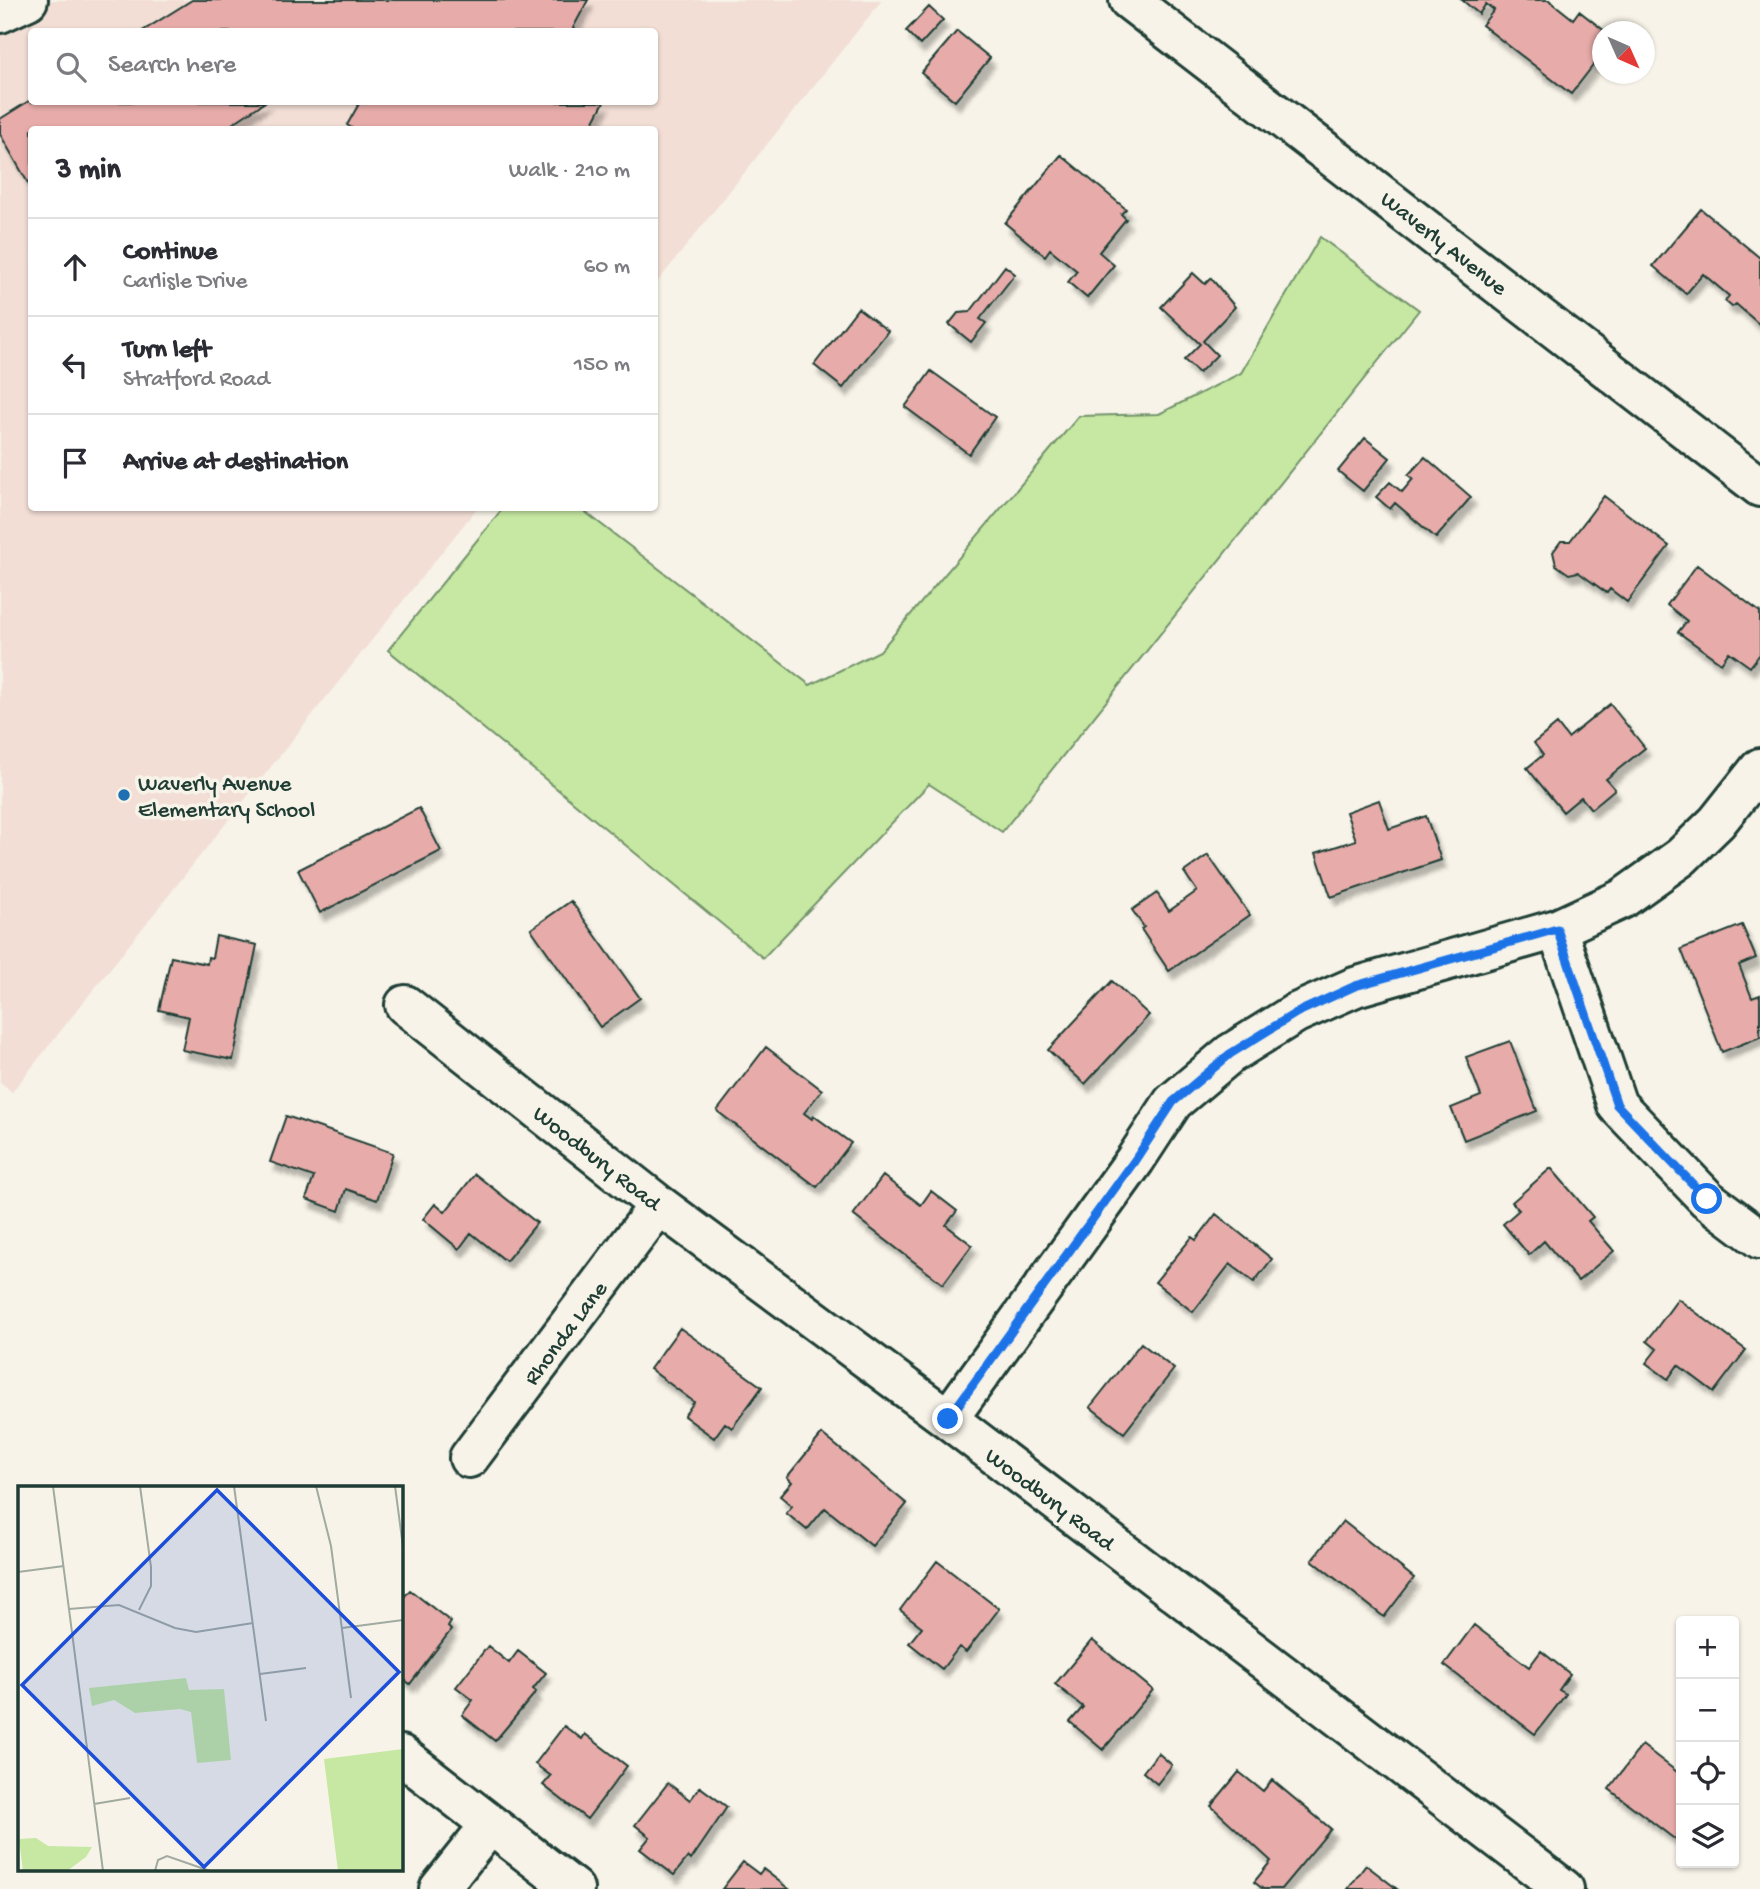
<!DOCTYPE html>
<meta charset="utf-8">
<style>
body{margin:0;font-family:"Gochi Hand",sans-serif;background:#f7f7f7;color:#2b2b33}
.controls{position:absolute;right:21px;bottom:21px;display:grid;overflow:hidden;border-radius:7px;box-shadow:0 2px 5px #0004}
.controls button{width:63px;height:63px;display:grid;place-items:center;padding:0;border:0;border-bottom:2px solid #e1e1e2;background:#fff;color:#2b2b33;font:35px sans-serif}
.compass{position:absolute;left:1592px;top:21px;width:63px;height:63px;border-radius:50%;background:#fff;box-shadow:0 2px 5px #0004;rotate:135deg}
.stop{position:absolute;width:21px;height:21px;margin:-16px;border:5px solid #1a73e8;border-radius:50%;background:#fff}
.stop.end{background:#1a73e8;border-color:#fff;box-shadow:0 2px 7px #0008}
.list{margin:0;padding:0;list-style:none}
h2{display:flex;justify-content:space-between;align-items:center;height:91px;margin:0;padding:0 28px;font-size:30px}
h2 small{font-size:23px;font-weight:400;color:#7c7c81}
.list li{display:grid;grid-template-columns:46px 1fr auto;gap:21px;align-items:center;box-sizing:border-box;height:98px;padding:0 28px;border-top:2px solid #e1e1e2}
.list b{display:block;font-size:26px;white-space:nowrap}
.list p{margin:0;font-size:23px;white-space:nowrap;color:#7c7c81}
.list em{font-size:23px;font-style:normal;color:#7c7c81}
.icon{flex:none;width:38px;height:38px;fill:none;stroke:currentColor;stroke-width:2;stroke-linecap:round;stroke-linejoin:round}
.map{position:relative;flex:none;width:1760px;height:1889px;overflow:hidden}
.search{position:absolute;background:#fff;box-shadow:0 2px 5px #0004;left:28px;top:28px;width:630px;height:77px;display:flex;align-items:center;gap:18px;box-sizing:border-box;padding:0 24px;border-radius:7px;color:#7c7c81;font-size:26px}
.panel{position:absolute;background:#fff;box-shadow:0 2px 5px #0004;left:28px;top:126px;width:630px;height:385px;border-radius:7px}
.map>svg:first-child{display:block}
</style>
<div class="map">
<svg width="1760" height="1889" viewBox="0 0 1760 1889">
<defs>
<filter id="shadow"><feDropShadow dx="4.5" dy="8" stdDeviation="2" flood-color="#0004"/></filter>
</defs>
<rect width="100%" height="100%" fill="#f7f3e8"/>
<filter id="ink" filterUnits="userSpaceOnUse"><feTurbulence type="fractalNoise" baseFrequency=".0143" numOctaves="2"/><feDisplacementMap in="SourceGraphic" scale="14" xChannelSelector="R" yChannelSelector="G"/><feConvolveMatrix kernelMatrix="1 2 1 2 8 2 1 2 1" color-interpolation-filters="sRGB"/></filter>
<g filter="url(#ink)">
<!-- built -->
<path fill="#f2ded5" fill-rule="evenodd" d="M0 0H882L655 285 654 130H32V508H477L12 1092 0 1083ZM32 32H654V102H32Z"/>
<!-- green -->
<path fill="#c6e8a2" stroke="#72926b" stroke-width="2" d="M1320 237 1419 310 1002 832 929 784 763 958 388 650 503 508H580L810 685 880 651 1079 416 1159 414 1241 373Z"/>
<!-- building -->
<path fill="#e7aca9" stroke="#1f3d34" stroke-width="2" filter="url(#shadow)" d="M192 0H588L573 28 580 32H141Z
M1462 0H1549L1573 19 1579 11 1606 32H1602V54L1571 94 1482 25 1494 10 1486 4 1479 14Z
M929 7 943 20 920 45 906 31Z
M957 31 990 58 955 101 921 73Z
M32 99V102H265L223 130H32V190L0 134V119Z
M360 102H604L589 130H355L347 125Z
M1061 155 1126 209 1121 214 1126 219 1099 252 1114 265 1087 298 1068 282 1077 271 1050 249 1045 256 1005 223Z
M1701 209 1760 258V325L1736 304 1732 307 1725 301 1729 296 1703 274 1686 294 1653 266Z
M1005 266 1015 274 980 319 986 323 971 342 949 324 958 313 970 312Z
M1193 273 1205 284 1211 278 1235 307 1203 341 1217 355 1199 373 1184 360 1200 344 1161 307Z
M858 308 888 331 843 388 814 365Z
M931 371 995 417 969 454 905 407Z
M1365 438 1390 458 1363 491 1338 471Z
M1425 457 1471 497 1436 538 1395 503 1390 509 1376 497 1390 482 1402 492 1413 479 1408 475Z
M1604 496 1669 546 1627 602 1610 589 1607 593 1578 572 1569 574 1556 565 1553 552 1561 541H1570Z
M1697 565 1760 612V654L1750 667 1729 652 1721 663 1678 632 1687 621 1667 605Z
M1610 704 1645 748 1606 779 1615 789 1591 809 1581 797 1563 812 1527 768 1543 755 1534 743 1557 724 1568 738Z
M1379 800 1389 829 1426 816 1441 860 1331 897 1316 853 1356 840 1346 812Z
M419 808 441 851 320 913 298 870Z
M1208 855 1250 915 1169 971 1141 929 1144 927 1132 910 1157 893 1169 911 1197 891 1184 872Z
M571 901 640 998 600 1027 531 929Z
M1742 925 1756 958 1739 965 1752 998 1760 995V1037L1722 1052 1681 949Z
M216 936 257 945 233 1060 182 1050 189 1017 159 1010 171 957 207 964 208 957 212 958Z
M1112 981 1149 1015 1085 1084 1048 1050Z
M1510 1041 1537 1111 1464 1140 1451 1108 1481 1096 1466 1057Z
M766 1047 822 1090 804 1113 812 1119 814 1116 851 1143 817 1187 717 1111Z
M286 1116 393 1153 377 1200 346 1189 339 1211 306 1199 314 1177 270 1162Z
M1551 1168 1593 1217 1588 1221 1614 1251 1578 1281 1544 1241 1529 1255 1503 1224 1519 1210 1512 1202Z
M475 1174 537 1223 506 1261 471 1233 459 1249 423 1219 435 1204 445 1212Z
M883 1176 921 1205 931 1191 957 1211 946 1225 972 1245 943 1284 853 1215Z
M1216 1214 1272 1259 1254 1282 1230 1264 1193 1312 1155 1282 1192 1237 1196 1240Z
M1678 1299 1746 1350 1714 1392 1678 1365 1668 1379 1646 1363 1657 1349 1647 1341Z
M680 1328 762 1387 732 1428 725 1423 714 1438 684 1416 694 1402 650 1369Z
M1141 1343 1174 1369 1124 1433 1090 1407Z
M822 1434 907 1504 872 1546 825 1508 807 1530 786 1513 792 1506 780 1496 792 1482 787 1477Z
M1343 1521 1414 1578 1384 1617 1312 1560Z
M937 1561 999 1609 966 1652 959 1647 942 1669 909 1643 922 1627 900 1610Z
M410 1590 451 1622 448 1627 451 1630 410 1684 401 1677V1596L403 1598Z
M1474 1625 1529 1667 1541 1651 1570 1674 1559 1690 1566 1694 1535 1734 1444 1665Z
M1092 1640 1153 1690 1103 1750 1070 1722 1083 1707 1055 1684Z
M488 1646 509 1663 518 1651 546 1673 533 1689 536 1692 495 1741 462 1715 473 1700 456 1687Z
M564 1726 582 1739 585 1734 627 1766 587 1819 543 1785 551 1776 535 1764Z
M1642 1745 1681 1775V1844L1609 1789Z
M1158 1753 1172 1765 1157 1784 1143 1772Z
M1239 1772 1263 1791 1272 1780 1331 1829 1281 1889H1263L1254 1882 1271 1861 1211 1806Z
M668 1783 690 1800 700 1787 727 1807 691 1860 688 1857 674 1875 640 1849 650 1837 635 1825Z
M743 1862 759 1874 763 1869 789 1889H722Z
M1366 1865 1397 1889H1348Z"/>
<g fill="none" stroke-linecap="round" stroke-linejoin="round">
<defs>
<path id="minor" d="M1129 0 1760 487
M0 13 28 0
M1557 929 1617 1105 1707 1199 1760 1239
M405 1005 659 1205 948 1419 1564 1889
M948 1419 1135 1160 1173 1102 1230 1054 1296 1013 1355 987 1557 929 1622 899 1681 857 1717 822 1760 768
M469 1458 659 1205
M401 1755 574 1889
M439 1889 490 1825"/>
</defs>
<!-- minor casing -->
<use href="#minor" stroke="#1f3d34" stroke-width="44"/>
<!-- minor -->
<use href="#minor" stroke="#f7f3e8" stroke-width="38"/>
</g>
</g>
<g fill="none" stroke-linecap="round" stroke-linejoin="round" filter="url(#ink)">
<!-- route -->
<path stroke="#1a73e8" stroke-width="9" d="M948 1419 1135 1160 1173 1102 1230 1054 1296 1013 1355 986 1557 929 1617 1105 1707 1199"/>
</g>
<!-- markers -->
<circle fill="#1f6fb2" stroke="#f7f3e8" stroke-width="2.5" cx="124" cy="795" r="7"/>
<g text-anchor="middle" stroke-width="7" stroke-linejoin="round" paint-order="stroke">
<!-- street labels -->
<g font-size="23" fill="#1f3d34" stroke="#f7f3e8">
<text transform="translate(1445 242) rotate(38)" y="8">Waverly Avenue</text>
<text transform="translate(598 1157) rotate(38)" y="8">Woodbury Road</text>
<text transform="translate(564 1332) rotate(-53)" y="8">Rhonda Lane</text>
<text transform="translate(1051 1498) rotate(37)" y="8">Woodbury Road</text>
</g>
<!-- poi labels -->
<g font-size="23" fill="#1f3d34" stroke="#f7f3e8" text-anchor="start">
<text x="138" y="790">Waverly Avenue<tspan x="138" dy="26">Elementary School</tspan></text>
</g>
</g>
<!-- overview -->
<g transform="translate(18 1486)">
<rect width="385" height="385" fill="#f7f3e8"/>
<path d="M168 192 171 204 206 203 213 274 179 277 173 226 162 223 117 227 96 214 74 220 71 202ZM385 263V385H320L306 273ZM18 352 30 360 74 361 68 371 49 385H5L1 353Z" fill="#c6e8a2"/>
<path fill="none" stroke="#a1aaa0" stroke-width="2" d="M35 0 85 385M216 0 248 235M298 0 313 60 333 212M377 0 385 61M0 86 46 80M51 123 101 119 157 142 178 146 235 137M121 124 133 100V81L122 0M324 142 385 134M242 188 288 182M76 318 112 312M137 385 140 374 149 370 192 385"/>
<path fill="#1d4ed8" fill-opacity="0.15" stroke="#1d4ed8" stroke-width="3.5" d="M199 4 381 186 186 381 4 199Z"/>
<rect width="385" height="385" fill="none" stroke="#1f3d34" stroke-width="3.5"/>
</g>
</svg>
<div class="controls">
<button>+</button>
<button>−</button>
<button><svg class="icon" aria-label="locate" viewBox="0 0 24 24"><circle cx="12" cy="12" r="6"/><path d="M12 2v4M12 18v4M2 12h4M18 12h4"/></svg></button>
<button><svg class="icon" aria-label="layers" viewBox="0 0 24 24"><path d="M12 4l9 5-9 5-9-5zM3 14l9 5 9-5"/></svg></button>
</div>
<svg class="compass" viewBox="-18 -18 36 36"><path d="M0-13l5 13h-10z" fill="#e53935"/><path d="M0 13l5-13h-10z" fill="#7c7c81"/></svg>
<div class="stop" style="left:1707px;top:1199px"></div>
<div class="stop end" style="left:948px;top:1419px"></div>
<div class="search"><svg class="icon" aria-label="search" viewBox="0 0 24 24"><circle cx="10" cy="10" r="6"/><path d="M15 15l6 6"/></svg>Search here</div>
<section class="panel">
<h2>3 min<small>Walk · 210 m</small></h2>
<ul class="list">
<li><svg class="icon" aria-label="ahead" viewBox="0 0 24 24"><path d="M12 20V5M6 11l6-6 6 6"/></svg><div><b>Continue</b><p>Carlisle Drive</p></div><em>60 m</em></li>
<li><svg class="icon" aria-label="left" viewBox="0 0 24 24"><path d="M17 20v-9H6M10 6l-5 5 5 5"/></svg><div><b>Turn left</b><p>Stratford Road</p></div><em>150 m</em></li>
<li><svg class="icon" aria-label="arrive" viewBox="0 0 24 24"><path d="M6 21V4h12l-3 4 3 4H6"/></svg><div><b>Arrive at destination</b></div></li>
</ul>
</section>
</div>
